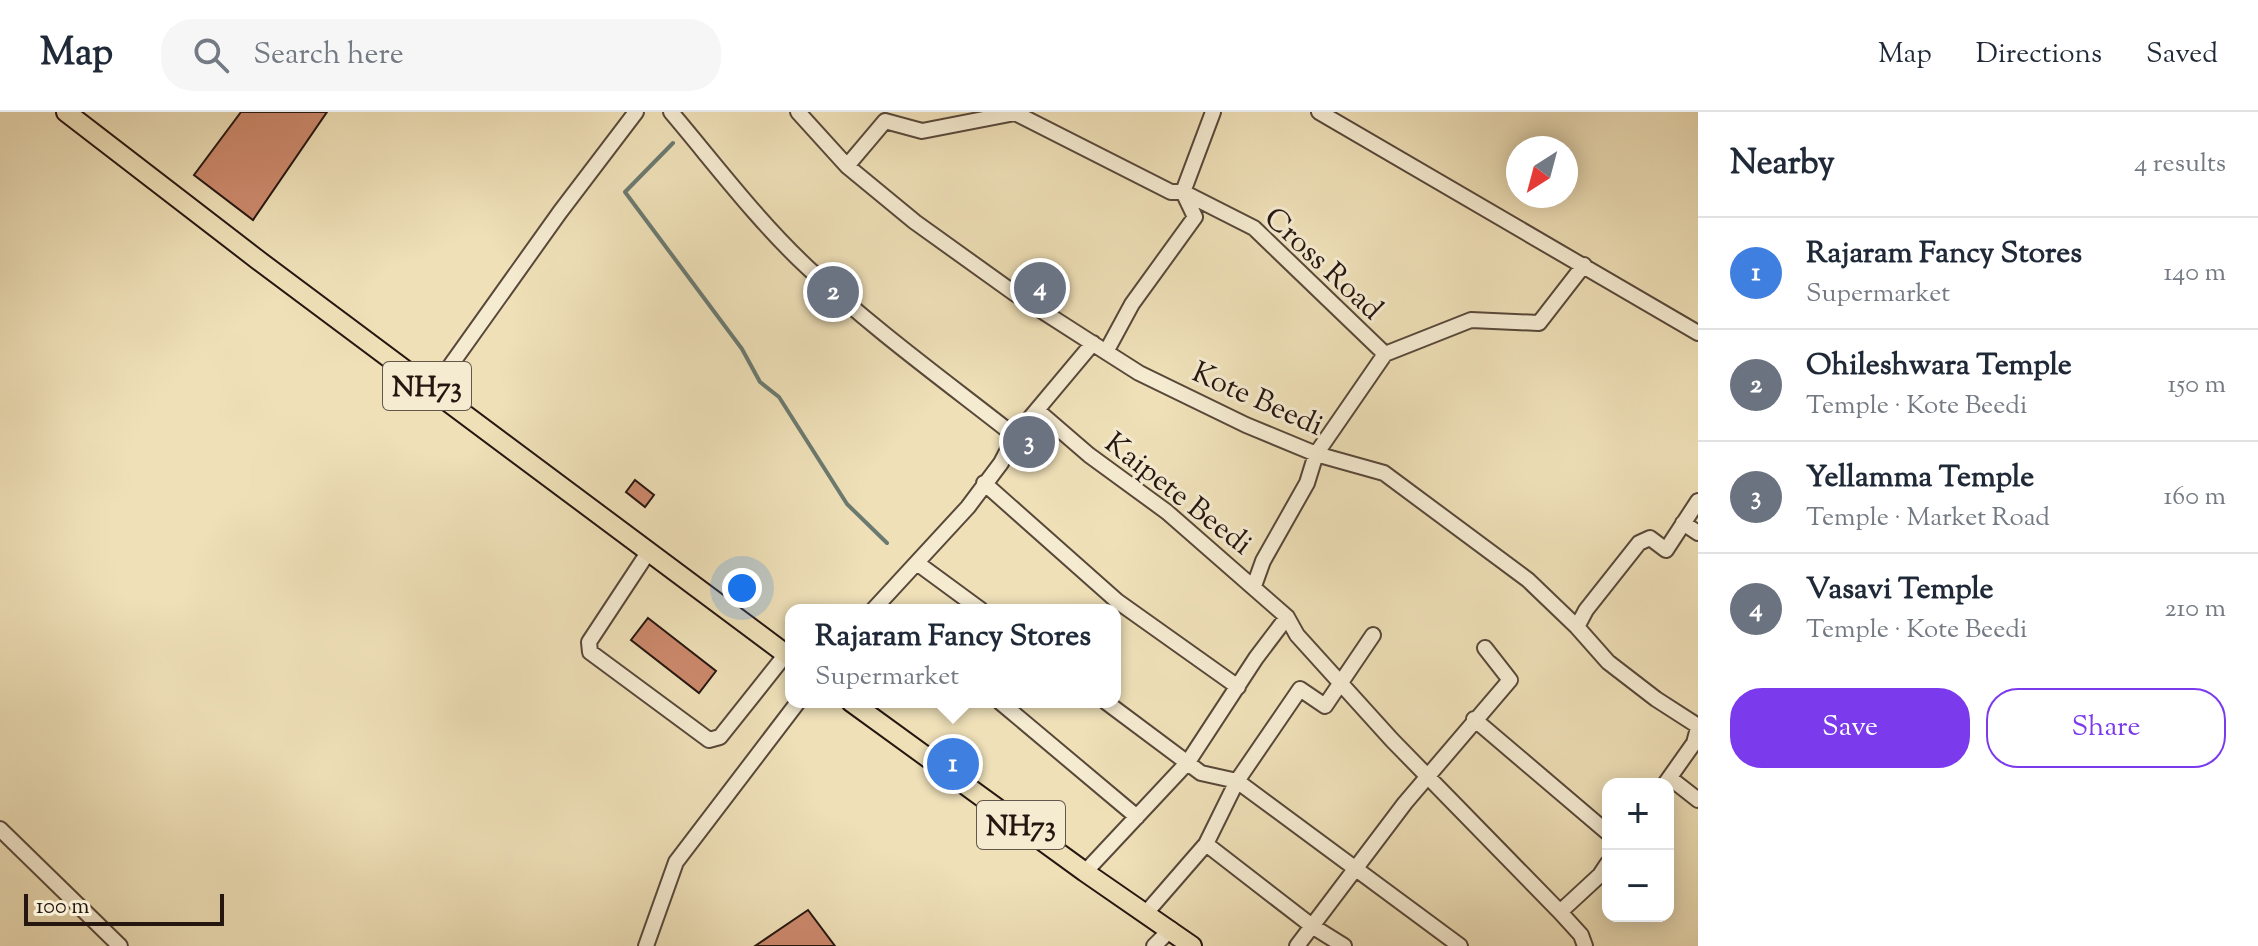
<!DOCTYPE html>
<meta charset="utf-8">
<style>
body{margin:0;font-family:"Sorts Mill Goudy",serif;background:#f6f6f7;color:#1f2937}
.controls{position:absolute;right:24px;bottom:24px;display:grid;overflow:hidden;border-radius:16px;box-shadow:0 4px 20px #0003}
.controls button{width:72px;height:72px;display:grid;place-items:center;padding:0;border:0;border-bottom:2px solid #e0e1e3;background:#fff;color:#1f2937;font:40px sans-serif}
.compass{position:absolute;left:1506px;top:24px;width:72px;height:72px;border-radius:50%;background:#fff;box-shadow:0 4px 20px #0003;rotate:216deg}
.scale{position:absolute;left:24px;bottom:20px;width:200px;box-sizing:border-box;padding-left:8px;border:4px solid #251610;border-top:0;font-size:22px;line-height:28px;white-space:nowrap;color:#251610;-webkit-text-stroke:6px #f5ebd1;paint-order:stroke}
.you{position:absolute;left:742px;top:476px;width:28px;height:28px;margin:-20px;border:6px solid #fff;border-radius:50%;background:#1a73e8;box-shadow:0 0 0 12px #1a73e833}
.badge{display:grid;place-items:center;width:52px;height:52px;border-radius:50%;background:#7c3aed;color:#fff;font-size:26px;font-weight:700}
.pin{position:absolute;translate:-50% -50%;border:4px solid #fff;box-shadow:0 2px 8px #0006}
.popup{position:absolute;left:785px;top:492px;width:336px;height:104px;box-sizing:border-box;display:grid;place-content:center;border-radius:16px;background:#fff;filter:drop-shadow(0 2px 6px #0005);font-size:26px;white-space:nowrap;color:#747a83}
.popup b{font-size:30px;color:#1f2937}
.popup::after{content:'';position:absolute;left:50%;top:100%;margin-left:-16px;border:16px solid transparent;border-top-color:#fff}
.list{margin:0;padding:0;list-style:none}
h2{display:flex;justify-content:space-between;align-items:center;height:104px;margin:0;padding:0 32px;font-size:34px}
h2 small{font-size:26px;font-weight:400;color:#747a83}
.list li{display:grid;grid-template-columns:52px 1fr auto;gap:24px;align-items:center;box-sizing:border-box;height:112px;padding:0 32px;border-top:2px solid #e0e1e3}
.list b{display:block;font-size:30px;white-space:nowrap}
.list p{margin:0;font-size:26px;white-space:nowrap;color:#747a83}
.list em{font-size:26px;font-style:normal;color:#747a83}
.actions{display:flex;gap:16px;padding:24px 32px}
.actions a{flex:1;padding:18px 0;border:2px solid #7c3aed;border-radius:32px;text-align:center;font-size:28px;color:#7c3aed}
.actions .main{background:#7c3aed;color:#fff}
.icon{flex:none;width:44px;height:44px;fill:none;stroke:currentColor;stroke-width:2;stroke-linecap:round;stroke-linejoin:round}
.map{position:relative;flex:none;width:1698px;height:834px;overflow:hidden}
header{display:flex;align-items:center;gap:48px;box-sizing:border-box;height:112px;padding:0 40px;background:#fff;border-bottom:2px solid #e0e1e3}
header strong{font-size:38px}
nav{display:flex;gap:44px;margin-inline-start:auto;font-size:28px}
.search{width:560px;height:72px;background:#f6f6f7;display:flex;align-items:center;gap:20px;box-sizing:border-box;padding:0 28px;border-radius:32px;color:#747a83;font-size:30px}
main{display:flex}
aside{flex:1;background:#fff}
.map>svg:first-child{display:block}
</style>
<header>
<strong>Map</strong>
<div class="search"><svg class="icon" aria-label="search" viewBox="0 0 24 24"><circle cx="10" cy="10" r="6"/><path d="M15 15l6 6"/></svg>Search here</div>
<nav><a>Map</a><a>Directions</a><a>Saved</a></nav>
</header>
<main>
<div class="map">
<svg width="1698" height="834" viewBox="0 0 1698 834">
<rect width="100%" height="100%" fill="#efe0b8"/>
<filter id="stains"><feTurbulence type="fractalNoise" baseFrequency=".0025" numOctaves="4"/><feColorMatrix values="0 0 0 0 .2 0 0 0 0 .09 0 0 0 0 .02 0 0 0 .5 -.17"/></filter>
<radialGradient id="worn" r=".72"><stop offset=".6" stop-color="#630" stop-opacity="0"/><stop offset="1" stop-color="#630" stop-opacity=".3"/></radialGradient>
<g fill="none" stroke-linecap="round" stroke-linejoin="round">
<!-- stream -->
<path stroke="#6b7a70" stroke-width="4" d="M673 31 625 80 742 237 760 270 779 285 847 392 887 431"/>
</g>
<!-- building -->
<path fill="#cc896c" stroke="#251610" stroke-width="2" d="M241 0H327L253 108 194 63Z
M635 368 654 383 645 395 626 380Z
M648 506 716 559 699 581 631 528Z
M808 798 835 834H755Z"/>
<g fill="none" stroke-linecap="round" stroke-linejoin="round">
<defs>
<path id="minor" d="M671 0C715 52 757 108 807 155 872 216 945 269 1015 324
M798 0 847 54 915 110 1014 181 1106 240 1139 261 1246 313 1316 342 1384 361 1528 468 1577 515 1608 550 1656 587 1698 614
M1319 0 1698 221
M847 54 885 9 922 19 1015 1 1171 80H1183L1254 116 1385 242
M1106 240 1132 192 1195 105 1183 80 1213 0
M433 278 560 100 636 0
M1038 299 1089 343 1167 400 1287 505 1297 523 1392 628 1560 800 1581 823 1585 834
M984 371 1117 489 1238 575
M1683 411 1698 421
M649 439 589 530 590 540 709 628 720 625 786 542
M917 451 981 498
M1254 474 1263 449 1307 371 1316 342 1385 242 1471 208 1539 211 1584 153
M873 498 968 395 1001 351 1015 324 1093 231
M1577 515 1586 498 1639 431 1650 426 1666 438 1698 389
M1373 523 1325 594 1300 577 1237 669 1460 834
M1000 590 1137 705
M1106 590 1201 661 1237 669 1206 732 1146 801
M1474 607 1608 721
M1670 666 1698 688
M1665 672 1694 631 1698 616
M0 717 120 834
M1206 732 1312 814 1344 834
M1085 760 1188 650 1256 546 1287 505
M1560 800 1600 763 1608 751
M646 834 676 750 798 590
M1154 834 1171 817
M1297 834 1405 691 1510 568 1485 536"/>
<path id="major" d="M66 0 258 148 791 546
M851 590 1085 760 1192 834"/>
</defs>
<!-- minor casing -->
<use href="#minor" stroke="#58483a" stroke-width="18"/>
<!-- major casing -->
<use href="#major" stroke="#251610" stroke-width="22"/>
<!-- minor -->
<use href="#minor" stroke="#f5ebd1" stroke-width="14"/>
<!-- major -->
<use href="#major" stroke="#efe0b8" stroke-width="18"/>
</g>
<g text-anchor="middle" stroke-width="6" stroke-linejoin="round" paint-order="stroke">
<!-- shield labels -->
<g fill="#f5ebd1" stroke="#63564a" stroke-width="2">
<rect x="383" y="250" width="88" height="48" rx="6"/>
<rect x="977" y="689" width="88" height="48" rx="6"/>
</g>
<g font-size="28" font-weight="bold" fill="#251610">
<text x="427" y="284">NH73</text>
<text x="1021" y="723">NH73</text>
</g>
<!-- street labels -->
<g font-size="30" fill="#251610" stroke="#f5ebd1">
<text transform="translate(1324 151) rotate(43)" y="10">Cross Road</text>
<text transform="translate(1258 286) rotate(24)" y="10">Kote Beedi</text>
<text transform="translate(1179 381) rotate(38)" y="10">Kaipete Beedi</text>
</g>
</g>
<rect width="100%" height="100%" filter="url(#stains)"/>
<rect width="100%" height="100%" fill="url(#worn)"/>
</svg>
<div class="controls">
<button>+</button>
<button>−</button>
</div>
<svg class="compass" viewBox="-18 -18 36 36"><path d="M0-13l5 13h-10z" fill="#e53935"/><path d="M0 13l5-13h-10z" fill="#747a83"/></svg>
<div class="scale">100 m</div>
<div class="you"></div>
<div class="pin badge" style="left:953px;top:652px;background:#3f7fe0">1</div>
<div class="popup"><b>Rajaram Fancy Stores</b>Supermarket</div>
<div class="pin badge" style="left:833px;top:180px;background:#6b7280">2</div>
<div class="pin badge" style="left:1029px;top:330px;background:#6b7280">3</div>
<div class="pin badge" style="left:1040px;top:176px;background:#6b7280">4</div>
</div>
<aside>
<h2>Nearby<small>4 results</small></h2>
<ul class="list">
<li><span class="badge" style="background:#3f7fe0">1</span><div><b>Rajaram Fancy Stores</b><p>Supermarket</p></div><em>140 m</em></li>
<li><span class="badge" style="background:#6b7280">2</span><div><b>Ohileshwara Temple</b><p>Temple · Kote Beedi</p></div><em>150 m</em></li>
<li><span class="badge" style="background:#6b7280">3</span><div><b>Yellamma Temple</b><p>Temple · Market Road</p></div><em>160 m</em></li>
<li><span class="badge" style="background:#6b7280">4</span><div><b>Vasavi Temple</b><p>Temple · Kote Beedi</p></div><em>210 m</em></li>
</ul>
<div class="actions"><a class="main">Save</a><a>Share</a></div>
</aside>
</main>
